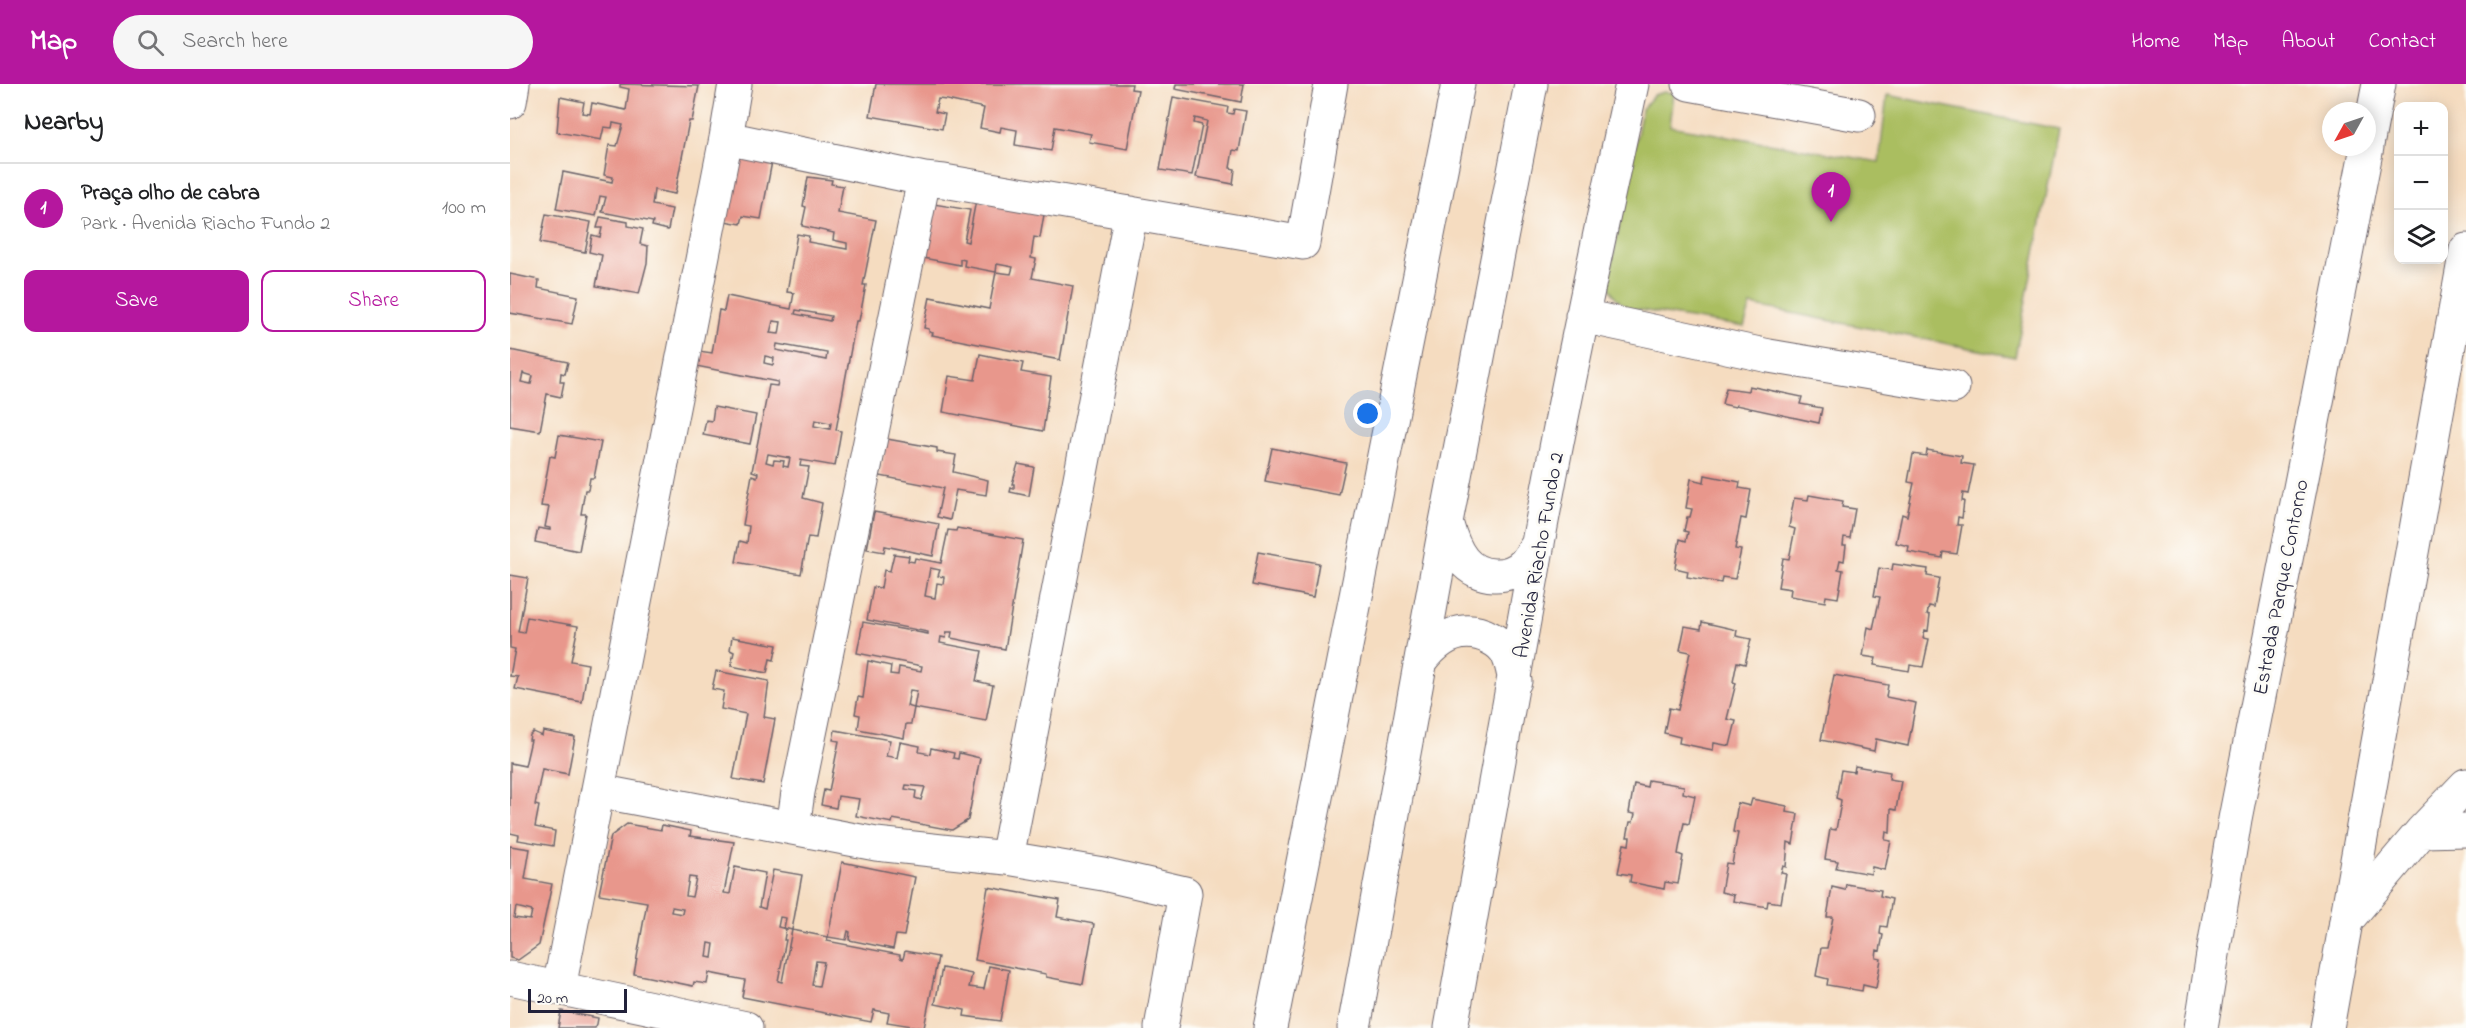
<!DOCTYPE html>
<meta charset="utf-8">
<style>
body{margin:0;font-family:"Indie Flower",sans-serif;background:#f6f6f6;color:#202124}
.controls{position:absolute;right:18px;top:18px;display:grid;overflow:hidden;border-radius:12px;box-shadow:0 3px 15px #0003}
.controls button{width:54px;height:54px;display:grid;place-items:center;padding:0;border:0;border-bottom:2px solid #e0e0e0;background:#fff;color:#202124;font:30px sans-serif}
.compass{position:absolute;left:1812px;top:18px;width:54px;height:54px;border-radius:50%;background:#fff;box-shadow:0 3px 15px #0003;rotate:230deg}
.scale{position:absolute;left:18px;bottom:15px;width:99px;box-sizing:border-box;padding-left:6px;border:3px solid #22223b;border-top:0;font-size:16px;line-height:21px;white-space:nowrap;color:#22223b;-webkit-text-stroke:4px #fdfcf7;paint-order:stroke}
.you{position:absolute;left:858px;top:330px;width:21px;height:21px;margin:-15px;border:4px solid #fff;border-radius:50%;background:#1a73e8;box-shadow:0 0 0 9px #1a73e833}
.badge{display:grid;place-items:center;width:39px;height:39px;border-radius:50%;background:#b5179e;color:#fff;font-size:20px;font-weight:700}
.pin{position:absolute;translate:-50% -50px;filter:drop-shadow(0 2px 3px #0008)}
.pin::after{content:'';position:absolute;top:32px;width:21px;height:18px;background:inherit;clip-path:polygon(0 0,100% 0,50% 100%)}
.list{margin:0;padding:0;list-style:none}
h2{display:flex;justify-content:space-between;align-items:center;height:78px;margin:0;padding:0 24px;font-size:26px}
h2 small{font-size:20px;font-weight:400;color:#757577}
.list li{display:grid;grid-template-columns:39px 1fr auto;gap:18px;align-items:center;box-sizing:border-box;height:90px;padding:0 24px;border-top:2px solid #e0e0e0}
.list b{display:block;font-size:22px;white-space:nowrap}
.list p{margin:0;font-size:20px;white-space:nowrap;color:#757577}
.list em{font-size:20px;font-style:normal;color:#757577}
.actions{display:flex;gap:12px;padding:18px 24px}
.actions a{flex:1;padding:14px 0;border:2px solid #b5179e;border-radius:12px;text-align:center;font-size:21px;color:#b5179e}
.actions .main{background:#b5179e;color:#fff}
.icon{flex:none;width:33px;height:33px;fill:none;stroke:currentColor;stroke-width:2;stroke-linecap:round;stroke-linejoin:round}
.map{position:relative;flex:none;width:1956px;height:944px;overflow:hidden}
header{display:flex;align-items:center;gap:36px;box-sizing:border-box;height:84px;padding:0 30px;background:#b5179e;color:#fff}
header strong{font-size:28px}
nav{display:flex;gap:33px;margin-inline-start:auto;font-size:21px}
.search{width:420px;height:54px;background:#f6f6f6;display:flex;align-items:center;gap:15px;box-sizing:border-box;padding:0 21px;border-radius:33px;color:#757577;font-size:22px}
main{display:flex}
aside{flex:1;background:#fff}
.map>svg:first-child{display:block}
</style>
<header>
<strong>Map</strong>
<div class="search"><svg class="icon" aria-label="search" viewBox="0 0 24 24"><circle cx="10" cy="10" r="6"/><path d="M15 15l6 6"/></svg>Search here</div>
<nav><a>Home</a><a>Map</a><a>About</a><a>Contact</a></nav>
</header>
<main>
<aside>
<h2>Nearby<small></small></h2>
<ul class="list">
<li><span class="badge">1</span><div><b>Praça olho de cabra</b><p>Park · Avenida Riacho Fundo 2</p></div><em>100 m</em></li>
</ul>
<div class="actions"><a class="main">Save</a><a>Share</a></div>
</aside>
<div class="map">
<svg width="1956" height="944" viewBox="0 0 1956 944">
<rect width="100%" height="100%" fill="#fdfcf7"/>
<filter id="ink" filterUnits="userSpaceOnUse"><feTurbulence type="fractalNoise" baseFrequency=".0167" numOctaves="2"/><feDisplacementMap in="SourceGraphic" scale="12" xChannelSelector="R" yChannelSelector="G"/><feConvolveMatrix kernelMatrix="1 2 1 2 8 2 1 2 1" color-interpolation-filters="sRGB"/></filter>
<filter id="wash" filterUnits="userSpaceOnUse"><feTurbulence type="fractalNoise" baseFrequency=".008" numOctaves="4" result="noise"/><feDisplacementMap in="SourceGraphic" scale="24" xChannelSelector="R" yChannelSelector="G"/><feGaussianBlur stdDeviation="1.35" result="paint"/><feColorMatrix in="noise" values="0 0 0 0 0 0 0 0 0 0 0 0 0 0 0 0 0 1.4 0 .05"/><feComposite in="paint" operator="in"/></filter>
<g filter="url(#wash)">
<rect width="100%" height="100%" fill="#f5dcc0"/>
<!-- green -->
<path fill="#aabe61" stroke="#66704e" stroke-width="1.5" d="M1154 8 1164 9 1160 42 1369 78 1377 11 1549 45 1505 273 1241 221 1234 243 1118 224C1108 217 1102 211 1098 199L1132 25 1144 11Z"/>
<g id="blocks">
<!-- building -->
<path fill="#e8978c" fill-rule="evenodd" d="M110 0 189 2 182 37H179L165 110 144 106 142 121 162 125 158 146 142 142 143 138 92 128 96 113 90 112 86 132 46 125 53 88 102 98 103 93 94 91 99 61 107 62 113 41 103 39 102 44 94 43 91 56 47 48 50 13 74 18 72 29 80 30 82 19 116 26 119 5 110 3Z
M366 0H622L621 5 628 6 617 65 579 58 581 50 545 43 541 67 505 61 507 46 491 43 490 48 470 44 474 24 437 16 428 15 425 28 435 30 432 45 360 32Z
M666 0H734L731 18 665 5Z
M663 13 718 23 717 29 723 30 724 25 736 27 729 67 723 66 720 84 725 85 723 100 686 93 697 37 685 34 684 39 692 41 682 91 650 86Z
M243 63 264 67 251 135 233 132 231 140 214 137 225 75Z
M298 93 322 96 321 100 333 102 328 129 366 136 353 201H356L349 237H346L326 346 331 347 325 382 291 376 290 382 299 383 293 414 312 419 306 454 298 453 291 490 226 478 230 457 237 459 239 442 233 441 242 391 247 393 248 389 242 387 259 301 267 302 268 298 186 282 189 267 202 269 209 226 214 227 217 212 281 225 284 209 277 208 287 150 299 152 298 158 337 165V159L323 156 324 149 292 142 296 123 293 122ZM286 226 321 232 320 237 285 230ZM263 237 271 238 269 250 260 249ZM267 260 317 269 316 276 266 266ZM255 272 264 274 263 281 254 279ZM305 336 321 339 320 345 304 342ZM258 370 280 374 278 383 273 382 274 377 264 376 263 380 256 378Z
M466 116 536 119 530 154 524 153 521 174 526 175 522 194 563 202 550 276 422 251 423 249 419 248V245L414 244 420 213 479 225 486 188 454 182 455 176 450 175V181L413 174 424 120 460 126 454 157 458 158ZM487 180 503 183 501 190 486 188Z
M36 130 81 138 75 168 30 159Z
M90 133 118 138V142L133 145 130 160 138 162 137 179 129 210 86 202 92 171 79 168 82 151 90 153 92 144H87Z
M0 190 29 196 28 204 68 212 62 240 0 229Z
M0 266 58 278 55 290 51 289 50 298H54L51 313 37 310 30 347 0 342ZM13 289 23 292 21 300 11 298Z
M470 270 513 279 511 288 541 293 533 347 433 328 439 292 465 296Z
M1239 302 1292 313 1290 320 1312 324 1309 339 1226 321 1225 323 1212 320 1216 304 1238 307Z
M204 323 246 331 240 360 193 351 196 336 202 337Z
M49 351 91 358 84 394H80L78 406H75L71 430H76L69 467 25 458 28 444 40 446V444L35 443 39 423 31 422 40 372 45 373Z
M377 355 427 364V368L446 371 443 388 478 396 476 411 446 406 440 436 427 433 433 404 370 392Z
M762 364 836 379 829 411 755 397Z
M1417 366 1452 372 1451 379 1464 381 1458 410 1453 409 1452 417H1454L1452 434 1448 433 1447 441H1452L1447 470 1433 468 1432 474 1398 468 1399 462 1386 459 1392 430 1397 432 1404 399 1398 398 1403 370 1416 372Z
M508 380 524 383 519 412 500 408 501 404 504 405V400H502Z
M1195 391 1230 398 1229 404 1241 406 1236 435 1231 434 1225 465 1231 466 1225 495 1212 493 1211 499 1177 493 1178 487 1165 484 1170 455 1176 457 1178 448 1174 447 1177 433H1180L1182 425 1176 424 1181 395 1194 398Z
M1299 411 1333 417 1332 423 1345 425 1340 454 1334 453 1333 461H1336L1334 477 1330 476 1328 485 1333 486 1328 514 1316 512 1315 518 1280 512 1281 505 1268 503 1273 474 1279 475 1285 445 1279 443 1284 414 1298 416Z
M364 428 429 440 423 472 375 462 374 468 357 465Z
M447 444 513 456 495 565 441 554 442 548H437L436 554 431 553 430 559 472 567 466 597 483 601 476 637 404 624 407 607 400 606 397 622 404 624 401 640H396L394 654 348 645 350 631 345 630 348 613 353 614 358 577 381 582 380 590 388 591 389 583 411 587 412 582 347 569 353 538 418 550V548L357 536 363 503 371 504 374 486 380 487 384 470 399 472 398 477 404 478 405 474 431 479 438 446 446 447ZM420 484 430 486 428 492 434 493 433 500 427 499 425 514 415 512Z
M748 468 809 479 803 513 742 501Z
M1383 480 1418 485 1417 492 1429 494 1424 523 1419 522 1417 530 1420 531 1418 547 1415 546 1413 554 1419 555 1413 583 1400 581 1399 587 1364 581 1366 574 1353 572 1358 543 1363 545 1368 522 1370 513 1364 512 1369 484 1382 486Z
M0 491 18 494 8 548 14 549 17 533 68 542 61 577 78 580 72 618 5 605 8 593 0 592 5 565 0 564Z
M1192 538 1227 546 1226 552 1241 555 1235 580 1227 578 1223 598 1226 599 1217 635 1226 637 1220 662 1204 659 1203 666 1169 659 1170 653 1154 649 1159 624 1168 626 1180 568 1170 566 1175 542 1191 545Z
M222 553 267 561 264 576 260 575 257 589 221 582 224 568 220 566Z
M206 587 259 597 254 633 265 635 253 700 223 695 236 630 211 625 214 607 202 605Z
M1324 591 1378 601 1376 613 1406 619 1398 662 1366 655 1364 667 1311 656Z
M325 646 380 656 376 672 387 674 390 658 410 662 409 668 420 670 421 664 444 669 443 674 448 675 449 669 470 674 458 736 442 746 383 735 382 739 346 732 349 715 328 712 326 724 311 721 314 706 319 707 329 657 323 656ZM396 701 415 703 411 716 405 714 406 707 395 705Z
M33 647 65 653 58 690 32 685 25 721 29 722 25 743 45 747 43 762 8 756 9 751 0 749V679L15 682 21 656H19L20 651 23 648 32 652Z
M1345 682 1380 688 1379 695 1391 697 1386 726 1381 725 1380 749 1376 748 1375 756 1381 757 1375 786 1362 783 1361 790 1326 784 1328 777 1315 775 1320 745 1326 746 1330 724 1331 716 1326 714 1331 686 1344 688Z
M1138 696 1174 702 1173 709 1185 712 1179 740 1174 739 1172 748 1168 770 1173 772 1168 800 1155 798 1154 805 1120 798 1121 791 1108 789 1114 760 1119 761 1120 753H1117L1120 738H1123L1125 730 1119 729 1124 700 1137 703Z
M1242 715 1277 722 1276 728 1288 730 1283 760 1278 758 1276 783 1273 782 1271 789 1276 790 1271 819 1258 817 1257 823 1223 817 1224 811 1211 808 1216 779 1222 780 1228 749 1223 748 1228 719 1240 722Z
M117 740 151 746 152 741 181 747 180 752 224 758 214 809 220 810 225 783 255 789 249 823 255 825 263 786 292 791 282 846 274 844 276 834 270 833 268 843 276 845 274 856H276L268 897 272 898 282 846 318 853 317 857 390 871V874L393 875 395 867 428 873 414 944 377 938 379 929 364 926 361 938 232 913 235 896 199 889 197 900 184 898 183 902 124 890 137 818 89 810 101 752ZM179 793 186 794 182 813 176 812ZM162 823 173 825 172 830 161 828ZM199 859 204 860 202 874 197 873ZM306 877 314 878 309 902 302 901Z
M0 762 20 765 15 795 42 800 29 861 8 876 0 874ZM6 823 22 827 20 836 4 834Z
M332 778 405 793 394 852 386 851 383 865 339 856 340 848 338 847 336 856 318 853Z
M1336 800 1371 806 1370 812 1382 815 1377 843 1371 842 1370 850 1373 851 1370 867 1367 866 1366 874 1371 875 1366 904 1353 901 1352 907 1317 901 1318 895 1306 892 1311 864H1317L1323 833H1317L1322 803 1335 806Z
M478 803 550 816 547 833 584 840 573 900 536 893V890L465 876Z
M479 882 499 886 490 937 454 932 455 926 425 920 432 884 462 890 459 903 474 905Z
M51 927 88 934 87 940 85 944H48Z"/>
</g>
</g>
<g filter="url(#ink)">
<use href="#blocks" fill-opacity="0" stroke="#6c636a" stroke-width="1.5"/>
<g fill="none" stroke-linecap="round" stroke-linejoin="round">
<defs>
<path id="minor" d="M1179 0 1349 31
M0 18 3 0
M216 54 414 95 434 97 793 159 821 0
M1072 232 1259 272 1443 303
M936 438C940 452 944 465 953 476 968 495 999 496 1015 479 1020 473 1024 466 1028 460
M911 577C928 554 952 539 980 554 988 558 996 564 999 574 1002 581 1003 589 1005 597
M88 707 366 760 497 774 593 790 675 809 651 944
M283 744 288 708 414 95
M1912 747 1956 746
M497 774 621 129
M1836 837 1912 747 1956 701
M0 894 236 944
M49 904 216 54 225 0
M760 944 948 0
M844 944 936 438 1021 0
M941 944C971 783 999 621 1028 459 1056 306 1089 153 1122 0"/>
<path id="highway" d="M1857 61 1869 0
M1691 944 1725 735 1857 63
M1817 944 1956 166"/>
</defs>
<!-- minor casing -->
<use href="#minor" stroke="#6c636a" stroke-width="35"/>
<!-- highway casing -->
<use href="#highway" stroke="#6c636a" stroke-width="35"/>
<!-- minor -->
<use href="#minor" stroke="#fff" stroke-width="33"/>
<!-- highway -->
<use href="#highway" stroke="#fff" stroke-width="33"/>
</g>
</g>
<g text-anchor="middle" stroke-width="6" stroke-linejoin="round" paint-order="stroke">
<!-- street labels -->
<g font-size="21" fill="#22223b" stroke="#fdfcf7">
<text transform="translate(1028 471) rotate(-80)" y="7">Avenida Riacho Fundo 2</text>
<text transform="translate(1770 503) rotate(-79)" y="7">Estrada Parque Contorno</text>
</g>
</g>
</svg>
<div class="controls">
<button>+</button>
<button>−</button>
<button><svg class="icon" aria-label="layers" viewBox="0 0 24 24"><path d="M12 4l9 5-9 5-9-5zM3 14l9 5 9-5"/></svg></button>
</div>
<svg class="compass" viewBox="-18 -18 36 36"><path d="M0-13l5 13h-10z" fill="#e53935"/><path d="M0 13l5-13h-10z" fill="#757577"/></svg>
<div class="scale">20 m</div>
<div class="you"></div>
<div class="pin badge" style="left:1321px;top:138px">1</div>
</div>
</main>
